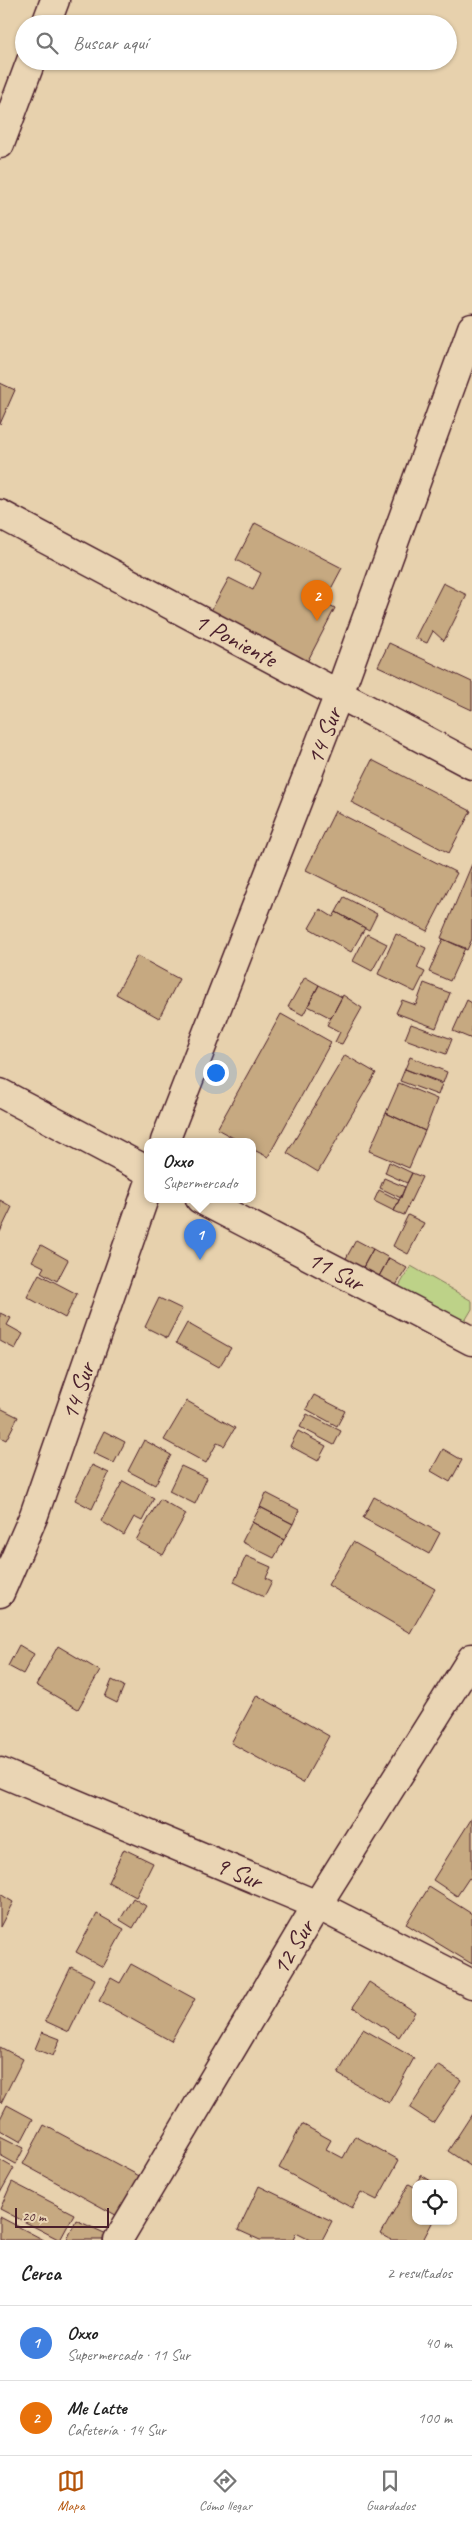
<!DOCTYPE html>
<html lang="es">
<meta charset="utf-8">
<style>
body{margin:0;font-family:Caveat,sans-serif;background:#f2f2f2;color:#222}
.controls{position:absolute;right:15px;bottom:15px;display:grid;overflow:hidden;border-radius:10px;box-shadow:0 1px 4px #0004}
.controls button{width:45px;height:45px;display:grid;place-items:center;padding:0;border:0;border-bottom:1px solid #e0e0e0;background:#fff;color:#222;font:25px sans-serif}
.scale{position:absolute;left:15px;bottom:12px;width:94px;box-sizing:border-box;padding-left:5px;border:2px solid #4a1f2b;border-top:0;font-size:14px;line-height:18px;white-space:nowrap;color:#4a1f2b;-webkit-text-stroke:4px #ead5b4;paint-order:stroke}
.you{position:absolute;left:215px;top:1072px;width:18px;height:18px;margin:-12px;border:4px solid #fff;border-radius:50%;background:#1a73e8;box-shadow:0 0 0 8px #1a73e833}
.badge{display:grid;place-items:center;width:32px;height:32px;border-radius:50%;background:#b45309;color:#fff;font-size:16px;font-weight:700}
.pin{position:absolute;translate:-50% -41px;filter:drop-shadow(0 1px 2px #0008)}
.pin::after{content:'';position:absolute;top:26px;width:18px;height:15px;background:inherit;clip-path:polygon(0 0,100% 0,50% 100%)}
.popup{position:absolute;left:144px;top:1138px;width:112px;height:65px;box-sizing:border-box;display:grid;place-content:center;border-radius:10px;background:#fff;filter:drop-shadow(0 1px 4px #0005);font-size:16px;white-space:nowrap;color:#767676}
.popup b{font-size:19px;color:#222}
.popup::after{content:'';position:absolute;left:50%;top:100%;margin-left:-10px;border:10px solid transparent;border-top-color:#fff}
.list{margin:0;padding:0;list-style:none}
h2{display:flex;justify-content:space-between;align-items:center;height:65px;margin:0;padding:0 20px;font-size:21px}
h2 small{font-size:16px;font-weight:400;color:#767676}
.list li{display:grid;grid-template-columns:32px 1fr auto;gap:15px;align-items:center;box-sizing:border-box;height:75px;padding:0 20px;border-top:1px solid #e0e0e0}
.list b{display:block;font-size:19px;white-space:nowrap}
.list p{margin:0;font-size:16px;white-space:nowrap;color:#767676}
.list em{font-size:16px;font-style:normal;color:#767676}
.icon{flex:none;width:28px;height:28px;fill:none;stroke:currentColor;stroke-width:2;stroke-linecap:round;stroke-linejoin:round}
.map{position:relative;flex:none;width:472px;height:2240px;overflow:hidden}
.search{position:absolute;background:#fff;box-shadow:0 1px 4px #0004;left:15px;right:15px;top:15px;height:55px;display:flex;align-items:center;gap:12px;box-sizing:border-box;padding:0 18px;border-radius:28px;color:#767676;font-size:19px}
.sheet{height:215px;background:#fff}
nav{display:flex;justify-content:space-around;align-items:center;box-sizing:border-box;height:70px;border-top:1px solid #e0e0e0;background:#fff;font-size:14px;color:#767676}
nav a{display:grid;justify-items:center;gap:2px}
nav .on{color:#b45309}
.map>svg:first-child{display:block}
</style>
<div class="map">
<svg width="472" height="2240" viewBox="0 0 472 2240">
<rect width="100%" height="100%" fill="#e7d1ad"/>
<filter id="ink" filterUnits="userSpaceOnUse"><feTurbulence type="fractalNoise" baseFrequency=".02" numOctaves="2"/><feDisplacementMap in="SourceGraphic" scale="10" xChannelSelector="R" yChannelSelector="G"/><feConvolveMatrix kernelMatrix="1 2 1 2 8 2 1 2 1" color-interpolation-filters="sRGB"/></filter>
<g filter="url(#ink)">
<!-- green -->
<path fill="#bdd288" stroke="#84785a" d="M411 1266 472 1301V1309L459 1331 395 1293Z"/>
<!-- building -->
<path fill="#c6a981" stroke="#4a1f2b" d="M0 383 15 390 0 424Z
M255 523 342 568 324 602 335 608 304 668 207 618 229 578 253 590 261 573 236 560Z
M443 583 467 595 444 641 433 631 427 643 415 638Z
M389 643 472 682V710L378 666Z
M372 760 471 811 449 853 351 802Z
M335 811 457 873 427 931 306 870Z
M472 864V939L467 950 441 938Z
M344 897 377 914 369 930 336 912Z
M320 909 333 917 336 912 365 928 351 952 309 928Z
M367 934 387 944 372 971 353 961Z
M396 934 426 948 417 968 425 972 415 992 378 974Z
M443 939 465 948 450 981 429 972Z
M137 956 179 979 159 1018 116 994Z
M305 977 319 985 303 1015 288 1007Z
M424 983 450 993 436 1028 396 1013 402 1000 416 1005Z
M319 985 342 997 331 1018 308 1006Z
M343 995 362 1008 342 1044 335 1042 340 1032 327 1025Z
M467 1000 472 1003V1039L453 1031Z
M281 1014 331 1042 268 1157 252 1149V1141H239L217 1129Z
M411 1024 452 1039 446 1054 405 1039Z
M345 1055 376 1073 318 1172 287 1153Z
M410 1057 447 1072 443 1083 405 1069Z
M405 1069 442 1084 438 1095 400 1081Z
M399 1083 437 1099 425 1131 386 1113Z
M386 1113 425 1131 409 1168 369 1151Z
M389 1162 412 1173 407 1183 385 1173Z
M412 1173 422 1177 404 1215 394 1211Z
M384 1178 405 1187 401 1198 380 1188Z
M379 1190 399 1200 394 1211 374 1201Z
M0 1200 12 1207 0 1232Z
M408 1215 424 1223 408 1254 393 1246Z
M356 1240 373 1249 361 1271 344 1262Z
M41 1245 68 1260 57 1281 41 1272 44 1267 32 1261Z
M373 1249 389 1258 377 1280 361 1271Z
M389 1258 407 1268 393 1290 377 1280Z
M39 1274 77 1294 65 1318 27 1297Z
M159 1298 182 1309 167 1338 145 1327Z
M0 1313 11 1318 7 1325 23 1334 15 1349 0 1341Z
M187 1323 231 1348 219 1367 176 1343Z
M314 1395 345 1411 337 1426 306 1409Z
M187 1401 235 1428 224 1446 217 1443 206 1463 164 1440Z
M0 1408 18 1417 6 1440 0 1437Z
M307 1414 341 1431 334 1445 300 1427Z
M104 1431 125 1442 114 1463 93 1453Z
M298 1431 326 1446 318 1461 290 1446Z
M144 1440 171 1455 155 1485 128 1471Z
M443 1449 462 1460 450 1482 431 1471Z
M92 1465 109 1473 92 1509 75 1500Z
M181 1466 207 1478 195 1504 169 1491Z
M123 1481 154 1498 142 1521 134 1517 124 1535 101 1521Z
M266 1493 299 1510 293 1524 260 1507Z
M374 1497 440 1533 429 1554 363 1518Z
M160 1499 186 1514 163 1555 136 1540Z
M260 1507 293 1524 284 1540 252 1522Z
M252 1522 284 1540 274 1558 242 1542Z
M353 1542 435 1589 410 1633 328 1585Z
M246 1556 271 1567 266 1578 272 1581 264 1597 234 1582Z
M19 1645 34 1654 23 1674 8 1666Z
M58 1646 100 1671 78 1709 36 1685Z
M112 1680 124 1686 117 1703 105 1697Z
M257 1695 329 1736 303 1783 231 1743Z
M472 1818V1880L469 1878 457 1896 433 1880Z
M124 1849 153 1863 136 1897 108 1882Z
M429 1887 472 1914V1964L406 1924Z
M0 1894 13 1902 0 1927Z
M133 1898 146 1906 133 1928 120 1920Z
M97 1914 124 1929 103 1967 76 1952Z
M131 1964 195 1999 171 2041 99 2001 111 1978 120 1983Z
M71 1967 95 1979 69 2032 45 2021Z
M369 1982 415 2012 399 2037 353 2007Z
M363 2029 414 2058 389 2103 338 2074Z
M42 2032 60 2039 53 2056 35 2049Z
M0 2047 23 2059 1 2103 0 2102Z
M438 2065 461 2080 433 2123 410 2108Z
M7 2105 33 2119 21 2142 0 2130V2119Z
M472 2114V2167L448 2151Z
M302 2124 331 2140 326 2149 343 2158 355 2136 399 2160 377 2200 361 2192 352 2208 279 2168Z
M44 2125 145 2179 123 2219 23 2164Z
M0 2136 24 2148 16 2164 0 2155Z
M0 2160 14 2168 0 2193Z
M421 2175 436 2184H416V2188L414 2187Z
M12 2182 74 2214 60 2240 0 2209Z
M409 2184 416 2188V2221H433L423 2240H392L381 2234Z
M259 2186 332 2221 322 2240H310L296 2233 293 2240H260L238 2230Z
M0 2217 44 2240H0Z
M76 2220 113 2237 111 2240H67Z"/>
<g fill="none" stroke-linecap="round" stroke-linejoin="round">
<defs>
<path id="minor" d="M46 24 55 0
M0 144 31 61
M0 1093 148 1171
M165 1141 339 694 472 328
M200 1199 472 1341
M0 1593 34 1515 148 1187
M0 1772 317 1905 472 1984
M118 2240 317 1905 472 1658"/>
<path id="tertiary" d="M0 514 472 765"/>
</defs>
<!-- minor casing -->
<use href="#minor" stroke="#4a1f2b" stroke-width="31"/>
<!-- tertiary casing -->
<use href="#tertiary" stroke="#4a1f2b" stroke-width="31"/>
<!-- minor -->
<use href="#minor" stroke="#ead5b4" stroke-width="28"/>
<!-- tertiary -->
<use href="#tertiary" stroke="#ead5b4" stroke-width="28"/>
</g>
</g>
<g text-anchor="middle" stroke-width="4.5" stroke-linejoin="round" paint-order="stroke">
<!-- street labels -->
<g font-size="25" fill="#4a1f2b" stroke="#ead5b4">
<text transform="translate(236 639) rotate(28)" y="9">1 Poniente</text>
<text transform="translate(323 736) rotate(-69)" y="9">14 Sur</text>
<text transform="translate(336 1270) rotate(28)" y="9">11 Sur</text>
<text transform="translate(77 1391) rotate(-71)" y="9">14 Sur</text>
<text transform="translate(239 1872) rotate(23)" y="9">9 Sur</text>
<text transform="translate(292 1947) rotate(-59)" y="9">12 Sur</text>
</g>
</g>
</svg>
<div class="controls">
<button><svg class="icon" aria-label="locate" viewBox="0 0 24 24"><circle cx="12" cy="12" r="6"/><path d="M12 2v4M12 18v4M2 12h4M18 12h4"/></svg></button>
</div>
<div class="scale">20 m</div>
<div class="you"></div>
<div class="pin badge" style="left:200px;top:1260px;background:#3f7fe0">1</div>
<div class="popup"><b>Oxxo</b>Supermercado</div>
<div class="pin badge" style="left:317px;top:621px;background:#e8710a">2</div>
<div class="search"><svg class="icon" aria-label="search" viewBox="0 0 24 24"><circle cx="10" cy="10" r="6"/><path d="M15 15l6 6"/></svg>Buscar aquí</div>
</div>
<section class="sheet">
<h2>Cerca<small>2 resultados</small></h2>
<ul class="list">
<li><span class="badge" style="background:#3f7fe0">1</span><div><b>Oxxo</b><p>Supermercado · 11 Sur</p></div><em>40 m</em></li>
<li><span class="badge" style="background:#e8710a">2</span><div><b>Me Latte</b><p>Cafetería · 14 Sur</p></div><em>100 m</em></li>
</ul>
</section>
<nav>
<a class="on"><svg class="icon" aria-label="map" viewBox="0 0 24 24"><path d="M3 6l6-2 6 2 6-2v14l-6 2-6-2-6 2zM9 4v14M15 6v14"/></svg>Mapa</a>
<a><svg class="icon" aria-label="directions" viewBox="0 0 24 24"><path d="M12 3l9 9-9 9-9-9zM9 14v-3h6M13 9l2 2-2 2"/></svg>Cómo llegar</a>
<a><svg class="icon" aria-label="saved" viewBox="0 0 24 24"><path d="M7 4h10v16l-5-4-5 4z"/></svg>Guardados</a>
</nav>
